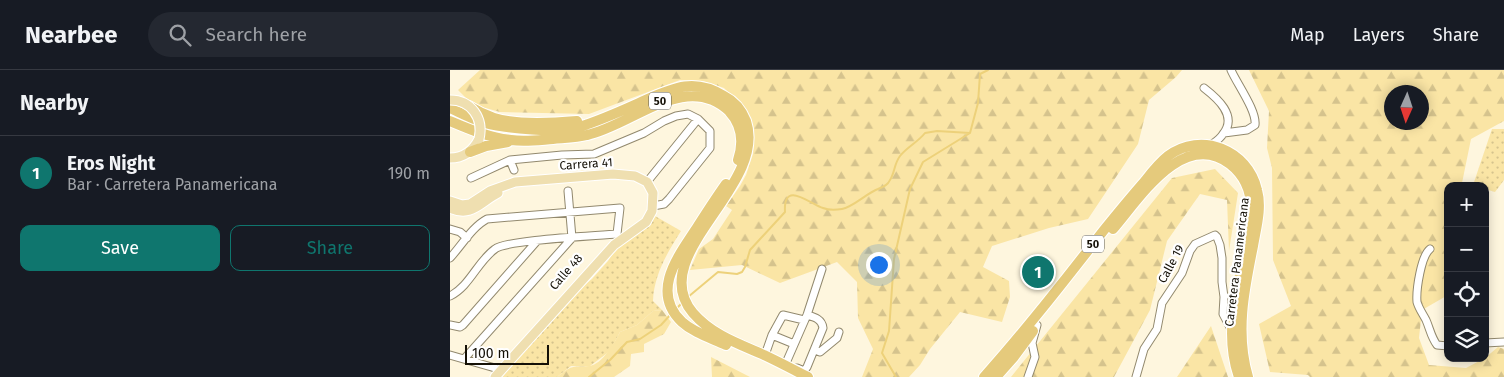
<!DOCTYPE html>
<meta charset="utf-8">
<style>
body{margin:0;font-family:"Fira Sans",sans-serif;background:#242831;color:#f1f3f6}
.controls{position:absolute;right:15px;bottom:15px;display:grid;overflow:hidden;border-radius:10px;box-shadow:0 2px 12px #0003}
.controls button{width:45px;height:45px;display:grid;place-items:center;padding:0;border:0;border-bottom:1px solid #363941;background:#171b24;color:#f1f3f6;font:25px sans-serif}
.compass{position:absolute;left:934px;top:15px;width:45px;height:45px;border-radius:50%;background:#171b24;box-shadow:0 2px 12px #0003;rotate:183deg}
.scale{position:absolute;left:15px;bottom:12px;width:84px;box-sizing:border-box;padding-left:5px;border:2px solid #151107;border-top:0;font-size:14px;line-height:18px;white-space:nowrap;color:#151107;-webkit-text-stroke:4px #fff;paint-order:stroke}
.you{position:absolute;left:428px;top:194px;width:18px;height:18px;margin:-12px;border:4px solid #fff;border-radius:50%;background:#1a73e8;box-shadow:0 0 0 8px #1a73e833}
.badge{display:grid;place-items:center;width:32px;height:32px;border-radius:50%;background:#0f766e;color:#fff;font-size:16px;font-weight:700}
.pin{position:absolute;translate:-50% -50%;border:2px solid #fff;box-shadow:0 1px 5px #0006}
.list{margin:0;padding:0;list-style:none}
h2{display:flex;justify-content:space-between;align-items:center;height:65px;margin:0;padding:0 20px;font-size:21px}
h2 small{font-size:16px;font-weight:400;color:#9ea1a6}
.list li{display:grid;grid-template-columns:32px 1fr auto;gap:15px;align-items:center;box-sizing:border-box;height:75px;padding:0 20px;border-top:1px solid #363941}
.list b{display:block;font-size:19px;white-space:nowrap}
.list p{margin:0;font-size:16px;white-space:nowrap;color:#9ea1a6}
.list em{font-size:16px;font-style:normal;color:#9ea1a6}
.actions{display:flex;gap:10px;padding:15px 20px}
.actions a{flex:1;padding:11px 0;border:1px solid #0f766e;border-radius:10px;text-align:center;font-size:18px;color:#0f766e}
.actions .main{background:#0f766e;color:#fff}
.icon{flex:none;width:28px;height:28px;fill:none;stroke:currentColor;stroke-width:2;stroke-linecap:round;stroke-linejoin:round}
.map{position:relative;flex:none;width:1054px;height:307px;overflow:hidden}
header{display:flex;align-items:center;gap:30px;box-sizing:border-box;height:70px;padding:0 25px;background:#171b24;border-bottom:1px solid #363941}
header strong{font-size:24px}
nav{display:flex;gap:28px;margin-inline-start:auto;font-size:18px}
.search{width:350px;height:45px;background:#242831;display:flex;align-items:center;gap:12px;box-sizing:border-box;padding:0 18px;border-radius:28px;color:#9ea1a6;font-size:19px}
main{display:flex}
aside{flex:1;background:#171b24}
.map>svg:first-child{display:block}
</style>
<header>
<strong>Nearbee</strong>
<div class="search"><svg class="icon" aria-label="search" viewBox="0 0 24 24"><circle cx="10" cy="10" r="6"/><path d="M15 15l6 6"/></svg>Search here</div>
<nav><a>Map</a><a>Layers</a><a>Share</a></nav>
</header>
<main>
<aside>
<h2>Nearby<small></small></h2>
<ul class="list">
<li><span class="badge">1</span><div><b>Eros Night</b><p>Bar · Carretera Panamericana</p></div><em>190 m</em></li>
</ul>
<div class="actions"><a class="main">Save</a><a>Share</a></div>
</aside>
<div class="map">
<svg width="1054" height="307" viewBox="0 0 1054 307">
<defs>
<pattern id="grass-dots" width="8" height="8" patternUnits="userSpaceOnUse" patternTransform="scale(1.25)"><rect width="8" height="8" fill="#fae5a5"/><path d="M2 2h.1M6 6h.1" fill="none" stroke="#d5c38d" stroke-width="1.8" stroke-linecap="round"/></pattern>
<pattern id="forest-firs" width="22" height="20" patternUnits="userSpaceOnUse" patternTransform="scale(1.25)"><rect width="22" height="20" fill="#fae5a5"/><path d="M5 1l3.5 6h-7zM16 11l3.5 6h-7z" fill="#d5c38d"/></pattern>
</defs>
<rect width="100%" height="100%" fill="#fef6de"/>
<!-- grass -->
<path fill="url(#grass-dots)" d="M1042 59H1054V110L1045 122 1035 119V116L1023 115Z
M205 146 231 161C217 183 204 205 203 231L212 240 203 241 187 255 170 262 160 281 140 296H121L107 307H50L133 216 142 209 158 191 165 180 200 154Z"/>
<!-- forest -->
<path fill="url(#forest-firs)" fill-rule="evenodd" d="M30 0H732L726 7 699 30 688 74 638 149 599 158 542 176 533 197 559 211 560 227 552 252 510 242 480 279 470 295 459 307H412L423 279 408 248 407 212 387 192 330 213 292 195 240 200 249 179 263 169 282 140 276 136 290 116 296 105 303 84 304 71 297 47 290 34 274 18 253 11 230 10 139 44 50 42 32 37 18 30 8 20Z
M799 0H1054V51L1021 69 1012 113 1014 116H998V225L972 240 969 268 979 295 1016 298 1035 288 1048 277 1054 279V307H860L858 305 820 302 809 254 841 236 823 190 822 98 817 78 819 41ZM942 22H972V52H942Z
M765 99 788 123 779 181 777 130 750 124 717 171 700 240 664 307H561L722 108Z
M212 240 221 252 214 264 194 274V282L181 284 180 296 164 307H107C123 295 120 297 139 296 152 295 165 272 170 262L187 255 203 241Z
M761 256 778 307H727Z
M261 287 300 307H262Z"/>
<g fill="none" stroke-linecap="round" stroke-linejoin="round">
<!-- stream -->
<path stroke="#edd17a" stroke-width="2" d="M238 227 268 202 287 204 292 202 295 197 300 180 335 142C333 109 360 134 373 138 378 140 386 140 392 139 403 137 417 123 428 119 433 117 438 115 440 110 445 102 444 94 450 86 457 77 468 72 475 63L487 61 520 63
M226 239 233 232
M139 307 160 290 177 272 190 269 211 255 221 244
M446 307 432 283 439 261 444 189 460 119 473 92 520 63 528 33 530 4 538 0"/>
<defs>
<path id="minor" d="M754 18C767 28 788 46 773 64 770 69 765 72 761 75
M774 63 797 60 805 55C807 41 787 14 781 0
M60 90 64 100
M21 108 60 90 112 85 144 84 194 63 214 51 226 46 238 44 248 49 260 61V78L219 129 214 134 203 136
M197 112 248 49
M0 159 10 162 17 168
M980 179C971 186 966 220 967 232 969 239 973 244 976 250 980 259 981 267 987 275L998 276
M0 188C12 175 22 157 37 149L170 138 167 164
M0 226C20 216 27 192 45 179 55 170 147 166 167 164
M0 255 10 257 13 255 87 171
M322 265 344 274
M1035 273 1054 272
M365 280 370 282 387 268 389 262
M0 285 52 300
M315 285 322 265 333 245 354 250
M14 289 122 168 118 121
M336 293 357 245 372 199
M347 298 354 301 357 297 373 258C372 249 364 247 357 245
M578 307 585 287 582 273 587 255
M686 307 694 279 707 259 712 233 732 203 740 181 745 174 765 165 767 167 770 175 772 188V212L774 227 773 244 781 259"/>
<path id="major" d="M0 88C14 88 23 81 29 69
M0 131 12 135 20 134 40 121 65 112 163 104 185 106 197 112 203 123 202 141 196 152 164 175 45 307
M0 138C22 148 30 132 48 123"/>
<path id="highway" d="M19 36C27 41 35 45 44 48 66 55 104 53 127 51
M0 38C11 43 22 49 35 53 58 59 106 63 129 57 149 51 169 42 189 33 219 20 242 6 274 26 284 31 292 41 296 51 318 117 194 185 243 243 262 265 289 274 314 285 329 292 344 300 358 307
M0 51C19 59 40 68 61 70 75 72 89 70 103 69 114 68 126 68 137 65 181 56 236 0 279 41 292 55 294 72 288 90
M20 82 36 76 58 72
M276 114C266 128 257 142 248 156 230 184 199 221 232 252 244 263 261 268 276 275
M663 159C689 129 733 58 780 94 794 105 801 121 801 138 798 195 769 250 789 307
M534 307C576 260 615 210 654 160 667 144 681 127 695 111 702 102 709 93 718 86 751 61 798 80 807 120 812 138 806 158 803 176 794 220 785 263 798 307
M546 307 563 288 583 261"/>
</defs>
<!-- minor casing -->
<use href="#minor" stroke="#92896e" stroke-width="9"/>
<!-- major casing -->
<use href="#major" stroke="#fff" stroke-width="11"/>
<!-- highway casing -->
<use href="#highway" stroke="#fff" stroke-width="12"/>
<!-- minor -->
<use href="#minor" stroke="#fff" stroke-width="7"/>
<!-- major -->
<use href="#major" stroke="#efdfb0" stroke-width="9"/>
<!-- highway -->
<use href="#highway" stroke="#e5ca7c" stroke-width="10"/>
<defs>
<path id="major-bridge" d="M0 30C21 30 34 48 29 69"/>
</defs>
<!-- major-bridge casing -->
<use href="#major-bridge" stroke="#fff" stroke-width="11" stroke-linecap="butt"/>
<!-- major-bridge -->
<use href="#major-bridge" stroke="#efdfb0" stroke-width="9"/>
</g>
<g text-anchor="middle" stroke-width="4.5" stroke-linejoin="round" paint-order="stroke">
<!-- shield labels -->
<g fill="#fff" stroke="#5b5851" stroke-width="1">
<rect x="199" y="22.5" width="22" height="17" rx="4"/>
<rect x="632" y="165.5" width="22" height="17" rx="4"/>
</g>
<g font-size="11" font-weight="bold" fill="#151107">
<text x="210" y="35">50</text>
<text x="643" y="178">50</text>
</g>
<!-- street labels -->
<g font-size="12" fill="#151107" stroke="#fff">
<text transform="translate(136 94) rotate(-4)" y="4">Carrera 41</text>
<text transform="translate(787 192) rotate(-83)" y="4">Carretera Panamericana</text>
<text transform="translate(721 194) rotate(-62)" y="4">Calle 19</text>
<text transform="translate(116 202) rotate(-49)" y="4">Calle 48</text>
</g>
</g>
</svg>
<div class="controls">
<button>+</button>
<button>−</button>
<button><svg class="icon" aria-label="locate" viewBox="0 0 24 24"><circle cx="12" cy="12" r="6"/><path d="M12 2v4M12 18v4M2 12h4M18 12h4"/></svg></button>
<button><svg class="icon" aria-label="layers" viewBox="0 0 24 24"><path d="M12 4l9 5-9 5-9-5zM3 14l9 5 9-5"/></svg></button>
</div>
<svg class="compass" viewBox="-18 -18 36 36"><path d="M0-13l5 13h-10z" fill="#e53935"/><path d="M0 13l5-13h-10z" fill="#9ea1a6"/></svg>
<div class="scale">100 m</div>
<div class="you"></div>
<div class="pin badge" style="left:588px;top:202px">1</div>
</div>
</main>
